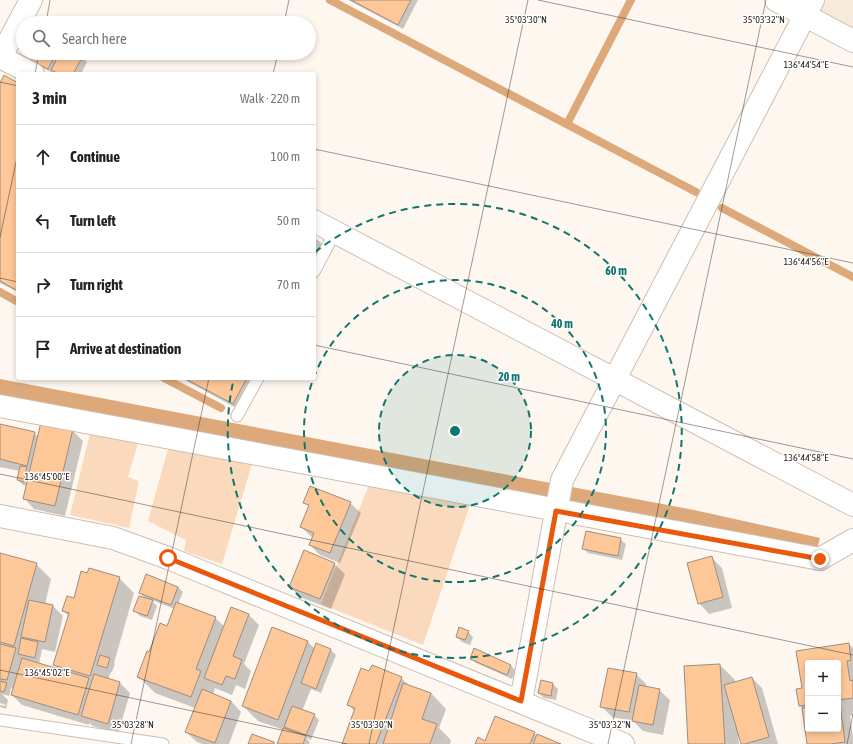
<!DOCTYPE html>
<meta charset="utf-8">
<style>
body{margin:0;font-family:"Asap Condensed",sans-serif;background:#f6f6f6;color:#222}
.controls{position:absolute;right:12px;bottom:12px;display:grid;overflow:hidden;border-radius:4px;box-shadow:0 2px 6px #0003}
.controls button{width:36px;height:36px;display:grid;place-items:center;padding:0;border:0;border-bottom:1px solid #e0e0e0;background:#fff;color:#222;font:20px sans-serif}
.stop{position:absolute;width:12px;height:12px;margin:-9px;border:3px solid #ea580c;border-radius:50%;background:#fff}
.stop.end{background:#ea580c;border-color:#fff;box-shadow:0 1px 4px #0008}
.list{margin:0;padding:0;list-style:none}
h2{display:flex;justify-content:space-between;align-items:center;height:52px;margin:0;padding:0 16px;font-size:17px}
h2 small{font-size:13px;font-weight:400;color:#767676}
.list li{display:grid;grid-template-columns:26px 1fr auto;gap:12px;align-items:center;box-sizing:border-box;height:64px;padding:0 16px;border-top:1px solid #e0e0e0}
.list b{display:block;font-size:15px;white-space:nowrap}
.list em{font-size:13px;font-style:normal;color:#767676}
.icon{flex:none;width:22px;height:22px;fill:none;stroke:currentColor;stroke-width:2;stroke-linecap:round;stroke-linejoin:round}
.map{position:relative;flex:none;width:853px;height:744px;overflow:hidden}
.search{position:absolute;background:#fff;box-shadow:0 2px 6px #0003;left:16px;top:16px;width:300px;height:44px;display:flex;align-items:center;gap:10px;box-sizing:border-box;padding:0 14px;border-radius:22px;color:#767676;font-size:15px}
.panel{position:absolute;background:#fff;box-shadow:0 2px 6px #0003;left:16px;top:72px;width:300px;height:308px;border-radius:4px}
.map>svg:first-child{display:block}
</style>
<div class="map">
<svg width="853" height="744" viewBox="0 0 853 744">
<rect width="100%" height="100%" fill="#fef7f0"/>
<!-- built -->
<path fill="#f8e9dd" d="M824 0H853V30L818 11Z"/>
<!-- green -->
<path fill="#fad9bd" d="M91 429 139 440 128 477 139 481 129 528 70 515Z
M169 445 252 464 222 564 184 551 186 540 148 521Z
M369 485 471 502 423 645 321 604Z"/>
<!-- water -->
<path fill="#dda97b" d="M0 379 694 510 820 538 817 549 0 397Z"/>
<!-- shadow -->
<path fill="#0003" fill-rule="evenodd" d="M348 0H418L403 29Z
M36 53H75L82 57 87 62 81 74H57L54 71 53 73 37 65 32 60Z
M18 84V292L0 283V86Z
M314 238 319 241 324 246 314 265Z
M181 378H255L238 409Z
M0 425 34 433 38 437 72 430 83 441 65 516 34 509 24 498 27 486 23 485 18 480 20 471 0 467Z
M305 502 350 503 361 513 340 563 320 555 310 545 313 538 301 527 310 507Z
M620 539 626 544 622 560 588 553 583 548Z
M0 554 36 564 51 579 45 604 53 606 63 616 55 652 42 649 39 664 60 670 54 665 69 616 63 611 74 599 119 578 134 593 114 663 115 664 112 672H111L108 679 120 683 130 693 118 734 93 726 89 723V725L22 705 12 695 14 689 11 688 9 696 2 694 8 700 6 709 0 707V705L5 706 6 705 0 703Z
M711 557 722 568 732 608 709 614 699 603Z
M334 564 345 574 331 609 300 597 290 587Z
M178 587 183 592 178 604 215 618 224 626 231 608 249 615 259 625 244 664 251 671 245 689 236 685 232 695 215 688 213 694 231 701 241 712 229 744H202L197 742 186 732 195 708 155 693 138 676 150 653 168 627 175 609 151 600 157 606 152 620 140 616 135 611 146 599 140 593Z
M272 629 308 642 315 649 331 650 336 655 321 693 311 689 302 711 314 715 319 720 311 740 305 737 310 742 309 744H278L284 730 258 721 243 706Z
M468 632 473 637 470 645 462 642 457 637Z
M849 644 853 648V715L850 716 853 737V744H808L803 709 800 706 803 688 797 652ZM808 663H838V729H808Z
M471 658 511 666 516 671 512 679 476 663Z
M720 665 735 680V682L752 678 762 688 778 744H742L739 735H738L739 744H689L685 667Z
M370 672 401 678 410 686 431 693 446 709 439 728 451 740 450 744H343L355 712 349 705Z
M636 674 646 684V687L659 690 670 700 663 735 643 731 633 721 612 717 601 706Z
M553 684 558 689 556 700 544 698 539 693Z
M534 733 537 736 558 744H476Z"/>
<g fill="none" stroke-linecap="round" stroke-linejoin="round">
<!-- stream -->
<path stroke="#dda97b" stroke-width="8" d="M330 0 696 192
M567 124 631 0
M722 208 853 277
M0 292 18 302
M164 378 221 408"/>
</g>
<!-- building -->
<path fill="#fdc798" stroke="#9e8d7f" d="M351 0H411L398 25Z
M35 53H56L48 69 31 60Z
M60 53H77L83 56 73 74H59L51 70Z
M4 75 18 83V291L0 281V83Z
M184 378H247L233 404Z
M41 422 73 429 55 506 23 499Z
M0 424 35 432 27 466 0 459Z
M20 466 27 467 24 482 17 480Z
M310 486 351 502 330 553 309 545 314 533 300 527 309 505 303 503Z
M586 531 621 538 618 556 582 549Z
M304 550 335 563 320 599 289 587Z
M0 553 37 563 14 646 0 642Z
M712 556 723 597 698 604 687 563Z
M89 568 120 577 90 676 53 665 69 613 62 611 67 596 74 598 81 571 87 573Z
M146 574 178 587 171 605 139 593Z
M139 596 153 600 147 616 133 611Z
M29 600 53 605 45 642 21 637Z
M176 602 216 617 196 669 201 671 191 697 139 678H140L137 677 147 651 149 652 160 623 167 626Z
M231 607 249 614 233 656 242 660 235 679 226 676 222 685 204 678Z
M272 627 308 641 278 720 242 706Z
M459 627 469 631 465 640 456 637Z
M21 638 38 642 35 658 18 654Z
M316 643 331 649 316 689 301 683Z
M849 643 851 660 847 661 850 681 853 680V698L838 700V663H808V705L799 706 796 689 802 688 796 651Z
M0 644 16 648 7 680 0 679Z
M474 648 511 665 507 675 470 659Z
M100 655 110 658 107 668 97 665Z
M22 658 89 678 78 715 11 695Z
M720 664 725 744H688L684 666Z
M372 665 402 677 376 744H342L355 708 347 705 361 668 369 671Z
M608 668 637 673 629 712 600 707Z
M94 674 120 682 108 724 81 716Z
M752 677 769 737 745 744H741L724 685Z
M541 680 553 683 551 696 538 693Z
M0 681 7 683 4 692 0 691Z
M403 683 431 693 422 719 437 724 430 744H383Z
M639 685 660 689 653 725 632 721Z
M202 689 231 701 215 743 185 732Z
M838 703H840L845 742 830 744H807L802 708 808 707V729H838Z
M292 706 315 714 306 735 284 727Z
M495 716 535 732 530 744H475L478 737 485 741Z
M283 728 306 736 303 744H277Z
M252 734 274 742V744H248Z
M537 734 561 744H533Z"/>
<g fill="none" stroke-linecap="round" stroke-linejoin="round">
<defs>
<path id="service" d="M314 272 335 232
M237 416 258 378
M0 720 163 744"/>
<path id="minor" d="M0 57 33 74
M0 58 31 0
M314 221 853 505
M0 406 820 559 853 540
M521 701 562 480 813 0"/>
<path id="tertiary" d="M776 0 853 41
M0 516 113 538 168 558 623 744"/>
</defs>
<!-- service casing -->
<use href="#service" stroke="#d0beaf" stroke-width="13"/>
<!-- minor casing -->
<use href="#minor" stroke="#d0beaf" stroke-width="24"/>
<!-- tertiary casing -->
<use href="#tertiary" stroke="#d0beaf" stroke-width="24"/>
<!-- service -->
<use href="#service" stroke="#fff" stroke-width="11"/>
<!-- minor -->
<use href="#minor" stroke="#fff" stroke-width="22"/>
<!-- tertiary -->
<use href="#tertiary" stroke="#fff" stroke-width="22"/>
</g>
<g fill="none" stroke-linecap="round" stroke-linejoin="round">
<!-- route -->
<path stroke="#ea580c" stroke-width="5" d="M168 558 521 701 556 511 820 559"/>
</g>
<!-- ticks -->
<path fill="none" stroke="#2d2621" stroke-width="1" stroke-opacity="0.45" d="M538 0 853 67M46 23 50 0M284 23 289 0M35 74 39 53M273 74 278 53M0 82 18 86M314 149 853 263M0 237 18 153M0 278 18 282M314 345 853 459M0 474 853 655M0 670 347 744M131 744 209 378M369 744 528 0M608 744 766 0M847 744 853 714"/>
<!-- distance rings -->
<circle cx="455" cy="431" r="76" fill="#0f766e" fill-opacity=".12"/>
<g fill="none" stroke="#0f766e" stroke-width="2" stroke-dasharray="7 5">
<circle cx="455" cy="431" r="76"/>
<circle cx="455" cy="431" r="151"/>
<path d="M315 252A227 227 0 1 1 234 378"/>
</g>
<g font-size="10" text-anchor="middle" fill="#2d2621" stroke="#fff" stroke-width="3" stroke-linejoin="round" paint-order="stroke">
<text x="526" y="23">35°03'30"N</text>
<text x="764" y="23">35°03'32"N</text>
<text x="806" y="68">136°44'54"E</text>
<text x="806" y="265">136°44'56"E</text>
<text x="806" y="461">136°44'58"E</text>
<text x="47" y="480">136°45'00"E</text>
<text x="47" y="676">136°45'02"E</text>
<text x="133" y="728">35°03'28"N</text>
<text x="372" y="728">35°03'30"N</text>
<text x="610" y="728">35°03'32"N</text>
</g>
<circle cx="455" cy="431" r="6" fill="#0f766e" stroke="#fff" stroke-width="2"/>
<g font-size="12" text-anchor="middle" font-weight="bold" fill="#0f766e" stroke="#fff" stroke-width="3" stroke-linejoin="round" paint-order="stroke">
<text x="616" y="275">60 m</text>
<text x="562" y="328">40 m</text>
<text x="509" y="381">20 m</text>
</g>
</svg>
<div class="controls">
<button>+</button>
<button>−</button>
</div>
<div class="stop" style="left:168px;top:558px"></div>
<div class="stop end" style="left:820px;top:559px"></div>
<div class="search"><svg class="icon" aria-label="search" viewBox="0 0 24 24"><circle cx="10" cy="10" r="6"/><path d="M15 15l6 6"/></svg>Search here</div>
<section class="panel">
<h2>3 min<small>Walk · 220 m</small></h2>
<ul class="list">
<li><svg class="icon" aria-label="ahead" viewBox="0 0 24 24"><path d="M12 20V5M6 11l6-6 6 6"/></svg><div><b>Continue</b></div><em>100 m</em></li>
<li><svg class="icon" aria-label="left" viewBox="0 0 24 24"><path d="M17 20v-9H6M10 6l-5 5 5 5"/></svg><div><b>Turn left</b></div><em>50 m</em></li>
<li><svg class="icon" aria-label="right" viewBox="0 0 24 24"><path d="M7 20v-9h11M14 6l5 5-5 5"/></svg><div><b>Turn right</b></div><em>70 m</em></li>
<li><svg class="icon" aria-label="arrive" viewBox="0 0 24 24"><path d="M6 21V4h12l-3 4 3 4H6"/></svg><div><b>Arrive at destination</b></div></li>
</ul>
</section>
</div>
